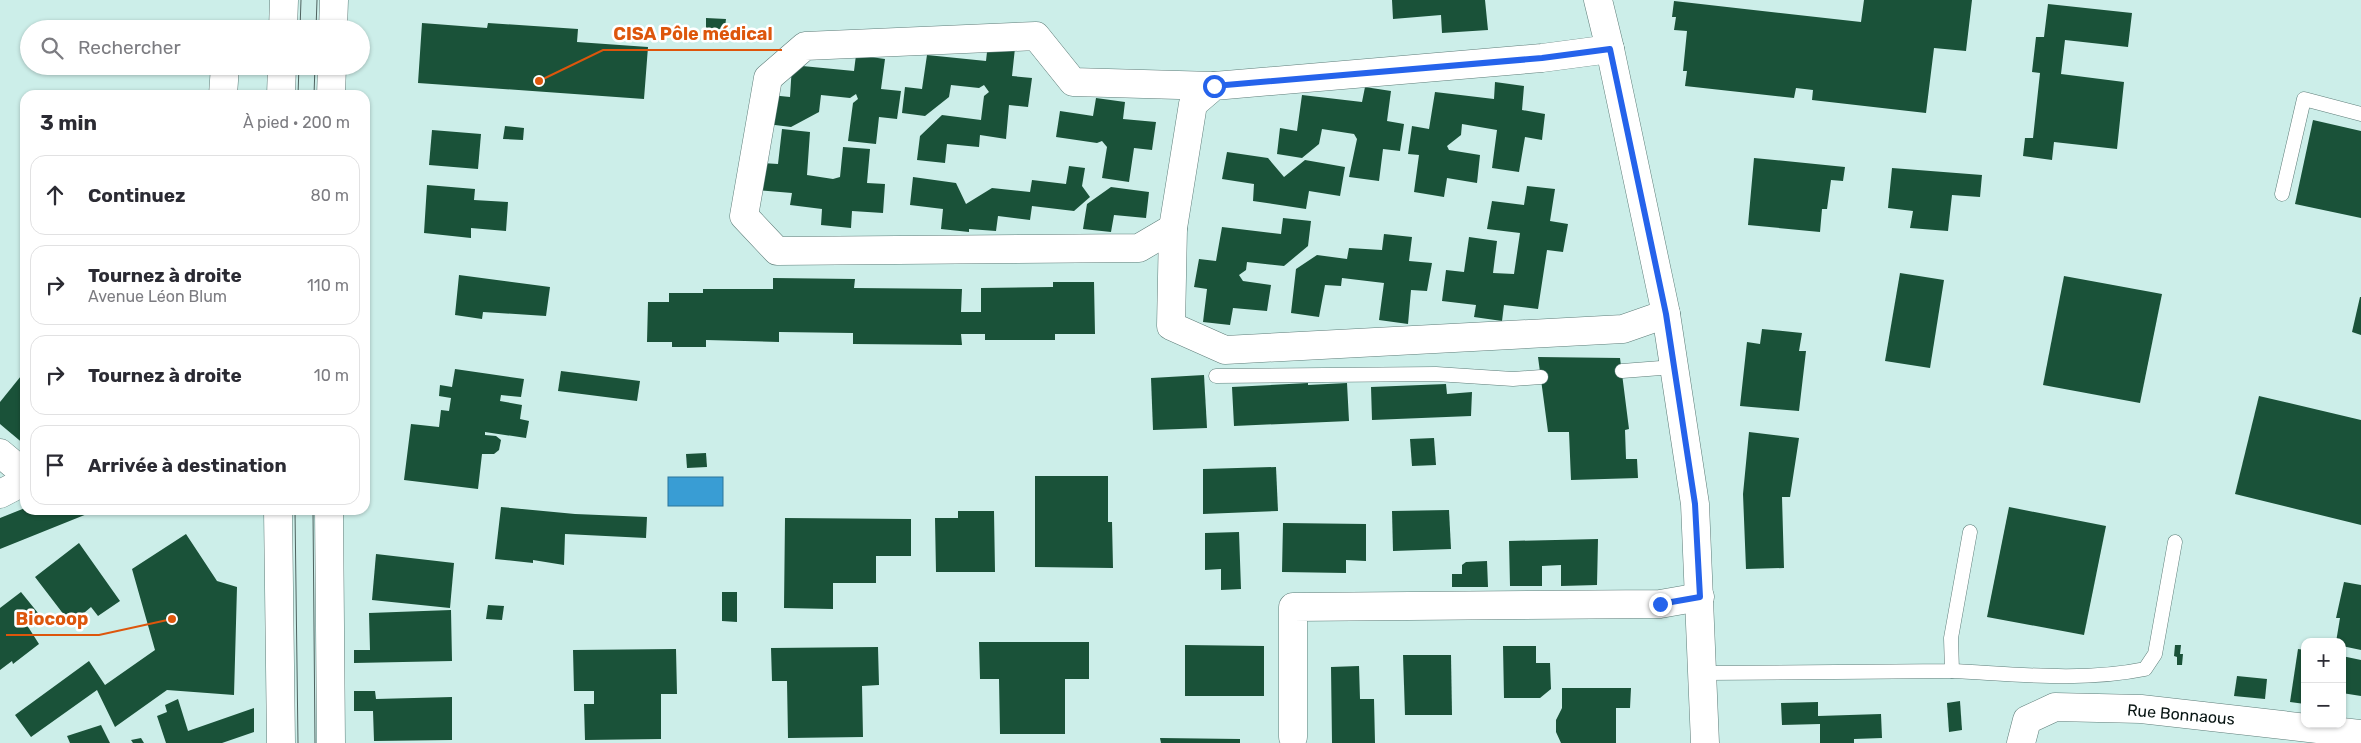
<!DOCTYPE html>
<html lang="fr">
<head>
<meta charset="utf-8">
<style>
  :root { --surface:#fff; --page:#f2f2f3; --text:#2b2b33; --muted:#7c7c81; --line:#e1e1e2 }
  body { margin:0; font-family:Rubik,sans-serif; background:var(--page); color:var(--text) }
  .controls { position:absolute; right:15px; bottom:15px; display:grid; overflow:hidden; border-radius:10px; box-shadow:0 1px 4px #0004 }
  .controls button { width:45px; height:45px; display:grid; place-items:center; padding:0; border:0; border-bottom:1px solid var(--line); background:var(--surface); color:var(--text); font:25px sans-serif }
  .stop { position:absolute; width:15px; height:15px; margin:-11px; border:4px solid #2563eb; border-radius:50%; background:#fff }
  .stop.end { background:#2563eb; border-color:#fff; box-shadow:0 1px 5px #0008 }
  .list { margin:0; padding:0; list-style:none }
  h2 { display:flex; justify-content:space-between; align-items:center; height:65px; margin:0; padding:0 20px; font-size:21px }
  h2 small { font-size:16px; font-weight:400; color:var(--muted) }
  .list li { display:grid; grid-template-columns:32px 1fr auto; gap:15px; align-items:center; box-sizing:border-box; height:80px; margin:0 10px 10px; padding:0 10px; border:1px solid var(--line); border-radius:15px }
  .list b { display:block; font-size:19px; white-space:nowrap }
  .list p { margin:0; font-size:16px; white-space:nowrap; color:var(--muted) }
  .list em { font-size:16px; font-style:normal; color:var(--muted) }
  .icon { flex:none; width:28px; height:28px; fill:none; stroke:currentColor; stroke-width:2; stroke-linecap:round; stroke-linejoin:round }
  .map { position:relative; flex:none; width:2361px; height:743px; overflow:hidden }
  .search { position:absolute; background:var(--surface); box-shadow:0 1px 4px #0004; left:20px; top:20px; width:350px; height:55px; display:flex; align-items:center; gap:12px; box-sizing:border-box; padding:0 18px; border-radius:28px; color:var(--muted); font-size:19px }
  .panel { position:absolute; background:var(--surface); box-shadow:0 1px 4px #0004; left:20px; top:90px; width:350px; height:425px; border-radius:15px }
  .map>svg:first-child { display:block }
</style>
</head>
<body>
<div class="map">
<svg width="2361" height="743" viewBox="0 0 2361 743">
  <rect width="100%" height="100%" fill="#cceee9"/>
  <rect fill="#399dd4" stroke="#2a749a" x="668" y="477" width="55" height="29"/>
  <g fill="#1a5239">
    <polygon points="1392,0 1485,0 1488,30 1442,33 1441,15 1393,19"/>
    <polygon points="1864,0 1972,0 1966,51 1934,48 1926,113 1812,100 1813,90 1796,88 1794,98 1685,86 1687,71 1683,71 1687,31 1674,30 1676,17 1672,17 1674,1 1861,22"/>
    <polygon points="2048,4 2132,13 2128,47 2065,40 2061,74 2124,82 2117,149 2054,142 2052,160 2023,156 2025,138 2033,138 2040,73 2032,72 2036,37 2044,37"/>
    <polygon points="706,18 726,19 724,35 712,34 706,30"/>
    <polygon points="422,23 487,28 488,23 578,29 577,42 648,47 644,99 418,83"/>
    <polygon points="988,43 1015,48 1012,76 1032,78 1028,107 1009,105 1006,139 980,135 979,147 947,144 945,163 917,160 920,136 942,115 981,120 984,96 989,92 984,85 979,88 951,85 949,97 925,116 902,113 905,87 922,89 927,55 986,61"/>
    <polygon points="856,55 885,59 881,89 901,91 897,119 879,117 876,144 848,141 853,103 858,99 856,94 850,98 821,95 819,112 791,127 767,124 770,95 790,97 792,65 854,71"/>
    <polygon points="1495,82 1524,86 1522,110 1545,114 1542,140 1525,137 1519,172 1492,168 1497,130 1462,124 1461,135 1447,146 1449,150 1480,155 1477,183 1447,178 1444,197 1414,192 1419,155 1408,154 1412,126 1429,129 1435,92 1494,99"/>
    <polygon points="1365,87 1391,91 1387,121 1404,124 1400,151 1383,149 1379,181 1349,177 1357,139 1354,134 1322,129 1319,144 1302,158 1277,154 1280,128 1297,131 1302,95 1362,102"/>
    <polygon points="1096,98 1125,102 1123,119 1156,122 1152,150 1134,148 1129,182 1102,178 1107,147 1102,141 1097,143 1056,137 1060,111 1093,116"/>
    <polygon points="2313,120 2361,131 2361,218 2295,204"/>
    <polygon points="505,126 524,128 523,140 503,139"/>
    <polygon points="782,129 810,132 807,175 833,179 840,177 843,147 870,149 867,183 885,184 883,213 852,211 851,228 821,225 822,209 790,205 792,193 757,190 761,163 778,164"/>
    <polygon points="432,130 481,134 478,169 429,165"/>
    <polygon points="1227,152 1268,158 1284,177 1305,160 1345,167 1340,196 1309,191 1306,209 1253,201 1254,184 1222,179"/>
    <polygon points="1754,158 1845,167 1843,181 1831,180 1827,209 1822,209 1820,232 1748,225"/>
    <polygon points="1069,166 1085,168 1082,186 1090,197 1074,211 1032,206 1030,220 998,216 996,231 969,229 969,232 941,229 943,209 910,205 913,177 956,183 966,204 992,188 1030,192 1032,180 1066,184"/>
    <polygon points="1892,168 1982,175 1980,197 1952,195 1948,231 1910,228 1913,211 1888,208"/>
    <polygon points="427,185 475,189 474,200 508,202 506,231 471,228 471,238 424,233"/>
    <polygon points="1527,186 1555,189 1550,221 1568,224 1563,252 1547,250 1538,309 1504,305 1502,321 1474,317 1476,305 1442,301 1446,270 1464,272 1469,237 1497,241 1493,273 1514,274 1520,233 1487,229 1492,201 1524,205"/>
    <polygon points="1111,187 1149,192 1146,218 1114,215 1111,232 1083,229 1087,204"/>
    <polygon points="1283,218 1311,221 1308,246 1284,266 1247,262 1246,270 1239,275 1243,281 1271,285 1267,311 1233,308 1230,325 1203,322 1207,289 1194,287 1199,259 1216,261 1222,227 1281,234"/>
    <polygon points="1384,234 1412,237 1409,261 1432,263 1427,291 1411,290 1408,324 1379,320 1384,283 1342,278 1341,286 1325,285 1319,317 1291,313 1296,269 1317,255 1347,259 1349,248 1382,250"/>
    <polygon points="1900,273 1944,280 1930,368 1885,361"/>
    <polygon points="459,275 550,287 546,316 483,312 482,319 455,315"/>
    <polygon points="2064,276 2162,294 2140,403 2043,385"/>
    <polygon points="773,278 855,279 854,288 962,289 961,312 981,312 981,288 1053,287 1053,282 1094,282 1095,334 1055,334 1055,340 985,340 985,334 961,334 962,345 853,344 853,333 779,332 779,342 706,340 706,347 672,347 672,342 647,342 648,302 669,302 669,293 703,293 703,289 773,289"/>
    <polygon points="2360,297 2361,297 2361,335 2352,332"/>
    <polygon points="1762,329 1802,333 1799,351 1806,351 1799,411 1740,406 1747,342 1760,344"/>
    <polygon points="1538,357 1620,358 1629,429 1625,430 1626,459 1637,459 1638,478 1571,480 1569,432 1548,432"/>
    <polygon points="455,369 524,379 521,397 501,395 500,401 522,405 520,419 529,421 526,438 485,432 485,435 496,436 501,440 499,450 494,454 482,454 478,489 404,480 411,424 439,427 441,410 449,411 451,398 439,396 440,385 452,387"/>
    <polygon points="25,371 25,445 0,424 0,402"/>
    <polygon points="561,371 640,381 637,401 558,391"/>
    <polygon points="1204,375 1207,428 1153,430 1151,378"/>
    <polygon points="1308,383 1308,385 1347,383 1349,421 1234,426 1232,387"/>
    <polygon points="1446,384 1447,394 1472,392 1471,416 1372,420 1371,387"/>
    <polygon points="2259,396 2361,420 2361,525 2235,494"/>
    <polygon points="1749,432 1799,438 1790,497 1782,497 1784,568 1746,569 1743,494"/>
    <polygon points="1434,438 1436,465 1412,466 1410,439"/>
    <polygon points="706,453 707,467 687,468 686,454"/>
    <polygon points="1276,467 1278,511 1203,514 1203,469"/>
    <polygon points="1035,476 1108,476 1108,522 1112,522 1113,568 1035,567"/>
    <polygon points="501,507 575,514 647,517 646,538 565,534 564,565 533,560 533,563 495,559"/>
    <polygon points="2009,507 2106,526 2084,635 1987,617"/>
    <polygon points="25,508 25,510 97,510 0,549 0,518"/>
    <polygon points="1449,510 1451,549 1393,551 1392,511"/>
    <polygon points="958,511 994,511 995,572 936,572 935,518 958,518"/>
    <polygon points="785,518 911,519 911,556 876,556 876,583 833,583 833,609 784,608"/>
    <polygon points="1283,523 1366,524 1366,561 1346,560 1346,573 1282,572"/>
    <polygon points="1239,532 1241,589 1221,590 1221,569 1205,570 1205,533"/>
    <polygon points="186,534 217,581 237,587 234,695 167,690 115,727 97,690 31,737 15,715 89,661 105,685 155,650 132,569"/>
    <polygon points="1598,539 1597,585 1561,586 1561,565 1542,566 1542,586 1510,586 1509,541"/>
    <polygon points="79,543 120,601 98,616 91,607 71,624 35,577"/>
    <polygon points="376,554 454,563 450,608 372,600"/>
    <polygon points="1487,561 1488,587 1452,587 1452,574 1462,574 1462,565 1466,562"/>
    <polygon points="2344,582 2361,585 2361,650 2342,646 2342,642 2336,642 2340,618 2336,618"/>
    <polygon points="21,592 38,613 25,622 39,644 13,664 12,661 0,670 0,608"/>
    <polygon points="722,592 737,592 737,622 722,621"/>
    <polygon points="488,605 504,606 502,620 486,619"/>
    <polygon points="451,610 452,661 354,663 354,650 370,650 369,613"/>
    <polygon points="979,642 1089,642 1089,679 1065,679 1065,734 1000,734 999,679 980,679"/>
    <polygon points="1185,645 1264,646 1264,696 1185,696"/>
    <polygon points="2175,645 2181,645 2180,654 2183,654 2182,665 2177,665 2177,657 2174,656"/>
    <polygon points="1503,646 1536,646 1536,663 1550,663 1551,689 1540,698 1504,698"/>
    <polygon points="878,647 879,685 862,686 863,737 788,738 787,681 772,681 771,648"/>
    <polygon points="676,649 677,694 661,694 661,739 585,740 584,704 594,704 594,691 574,691 573,650"/>
    <polygon points="2298,649 2305,650 2305,704 2290,702"/>
    <polygon points="1403,655 1451,655 1452,715 1405,715"/>
    <polygon points="2342,656 2361,660 2361,696 2342,693"/>
    <polygon points="1359,666 1360,699 1374,699 1375,743 1332,743 1331,667"/>
    <polygon points="2237,676 2267,679 2265,699 2234,696"/>
    <polygon points="1562,688 1631,688 1630,708 1616,708 1616,743 1561,743 1556,732 1556,720 1562,708"/>
    <polygon points="354,691 375,691 376,699 452,697 452,740 374,741 373,711 354,711"/>
    <polygon points="178,699 188,731 254,708 254,732 222,743 166,743 157,716 167,712 165,705"/>
    <polygon points="1960,701 1962,730 1949,732 1947,703"/>
    <polygon points="1818,702 1818,716 1881,714 1882,738 1854,739 1854,743 1820,743 1820,724 1782,725 1781,703"/>
    <polygon points="101,725 110,743 70,743 67,736"/>
    <polygon points="141,738 144,743 133,743 131,740"/>
    <polygon points="1160,738 1240,739 1240,743 1161,743"/>
  </g>
  <g fill="none" stroke-linecap="round" stroke-linejoin="round">
    <defs>
      <g id="lane">
        <polyline points="2282,194 2304,99 2361,114"/>
        <polyline points="1622,371 1674,367"/>
        <polyline points="1216,376 1436,374 1513,379 1541,377"/>
        <path d="M1952 671C2015 674 2082 682 2145 669L2155 654 2175 542"/>
        <polyline points="1703,673 1952,671 1951,638 1970,532"/>
      </g>
      <g id="street">
        <polyline points="1610,49 1542,58 1214,86 1193,104 1173,228 1171,326 1225,350 1623,329 1666,314"/>
        <polyline points="223,95 225,66"/>
        <polyline points="1173,228 1139,248 777,251 744,216 768,78 805,46 1036,36 1073,82 1214,86"/>
        <polyline points="0,453 25,474"/>
        <polyline points="0,494 25,481"/>
        <polyline points="1293,737 1293,607 1660,604 1700,597"/>
        <polyline points="2021,743 2027,720 2055,707 2141,709 2361,734"/>
      </g>
      <g id="secondary">
        <polyline points="1598,0 1610,49 1666,314 1695,504 1705,743"/>
        <polyline points="283,29 284,0"/>
        <polyline points="333,29 334,0"/>
        <polyline points="281,95 282,66"/>
        <polyline points="331,95 332,66"/>
        <polyline points="278,510 281,743"/>
        <polyline points="329,510 331,743"/>
      </g>
    </defs>
    <use href="#lane" stroke="#5e7d79" stroke-width="15"/>
    <use href="#street" stroke="#5e7d79" stroke-width="29"/>
    <use href="#secondary" stroke="#5e7d79" stroke-width="29"/>
    <use href="#lane" stroke="#fff" stroke-width="14"/>
    <use href="#street" stroke="#fff" stroke-width="28"/>
    <use href="#secondary" stroke="#fff" stroke-width="28"/>
    <g stroke="#4e625f" stroke-width="1">
      <polyline points="300,29 301,0"/>
      <polyline points="316,29 317,0"/>
      <polyline points="298,95 299,66"/>
      <polyline points="314,95 315,66"/>
      <polyline points="295,510 298,743"/>
      <polyline points="313,510 315,743"/>
    </g>
  </g>
  <g fill="none" stroke-linecap="round" stroke-linejoin="round">
    <polyline stroke="#2563eb" stroke-width="6" points="1214,86 1542,58 1610,49 1666,314 1695,504 1700,597 1660,604"/>
  </g>
  <g text-anchor="middle" stroke-width="5" stroke-linejoin="round" paint-order="stroke">
    <g font-size="16" fill="#081513" stroke="#fff">
      <text transform="translate(2181 714) rotate(5)" y="6">Rue Bonnaous</text>
    </g>
  </g>
  <path fill="none" stroke="#dd560c" stroke-width="2" d="M539 81L603 50H782M172 619L99 635H6"/>
  <g fill="#dd560c" stroke="#fff" stroke-width="2">
    <circle cx="539" cy="81" r="5"/>
    <circle cx="172" cy="619" r="5"/>
  </g>
  <g font-size="18" text-anchor="middle" font-weight="bold" fill="#dd560c" stroke="#fff" stroke-width="5" stroke-linejoin="round" paint-order="stroke">
    <text x="693" y="40">CISA Pôle médical</text>
    <text x="52" y="625">Biocoop</text>
  </g>
</svg>
<div class="controls">
<button>+</button>
<button>−</button>
</div>
<div class="stop" style="left:1214px;top:86px"></div>
<div class="stop end" style="left:1660px;top:604px"></div>
<div class="search"><svg class="icon" aria-label="search" viewBox="0 0 24 24"><circle cx="10" cy="10" r="6"/><path d="M15 15l6 6"/></svg>Rechercher</div>
<section class="panel">
<h2>3 min<small>À pied · 200 m</small></h2>
<ul class="list">
<li><svg class="icon" aria-label="ahead" viewBox="0 0 24 24"><path d="M12 20V5M6 11l6-6 6 6"/></svg><div><b>Continuez</b></div><em>80 m</em></li>
<li><svg class="icon" aria-label="right" viewBox="0 0 24 24"><path d="M7 20v-9h11M14 6l5 5-5 5"/></svg><div><b>Tournez à droite</b><p>Avenue Léon Blum</p></div><em>110 m</em></li>
<li><svg class="icon" aria-label="right" viewBox="0 0 24 24"><path d="M7 20v-9h11M14 6l5 5-5 5"/></svg><div><b>Tournez à droite</b></div><em>10 m</em></li>
<li><svg class="icon" aria-label="arrive" viewBox="0 0 24 24"><path d="M6 21V4h12l-3 4 3 4H6"/></svg><div><b>Arrivée à destination</b></div></li>
</ul>
</section>
</div>
</body>
</html>
